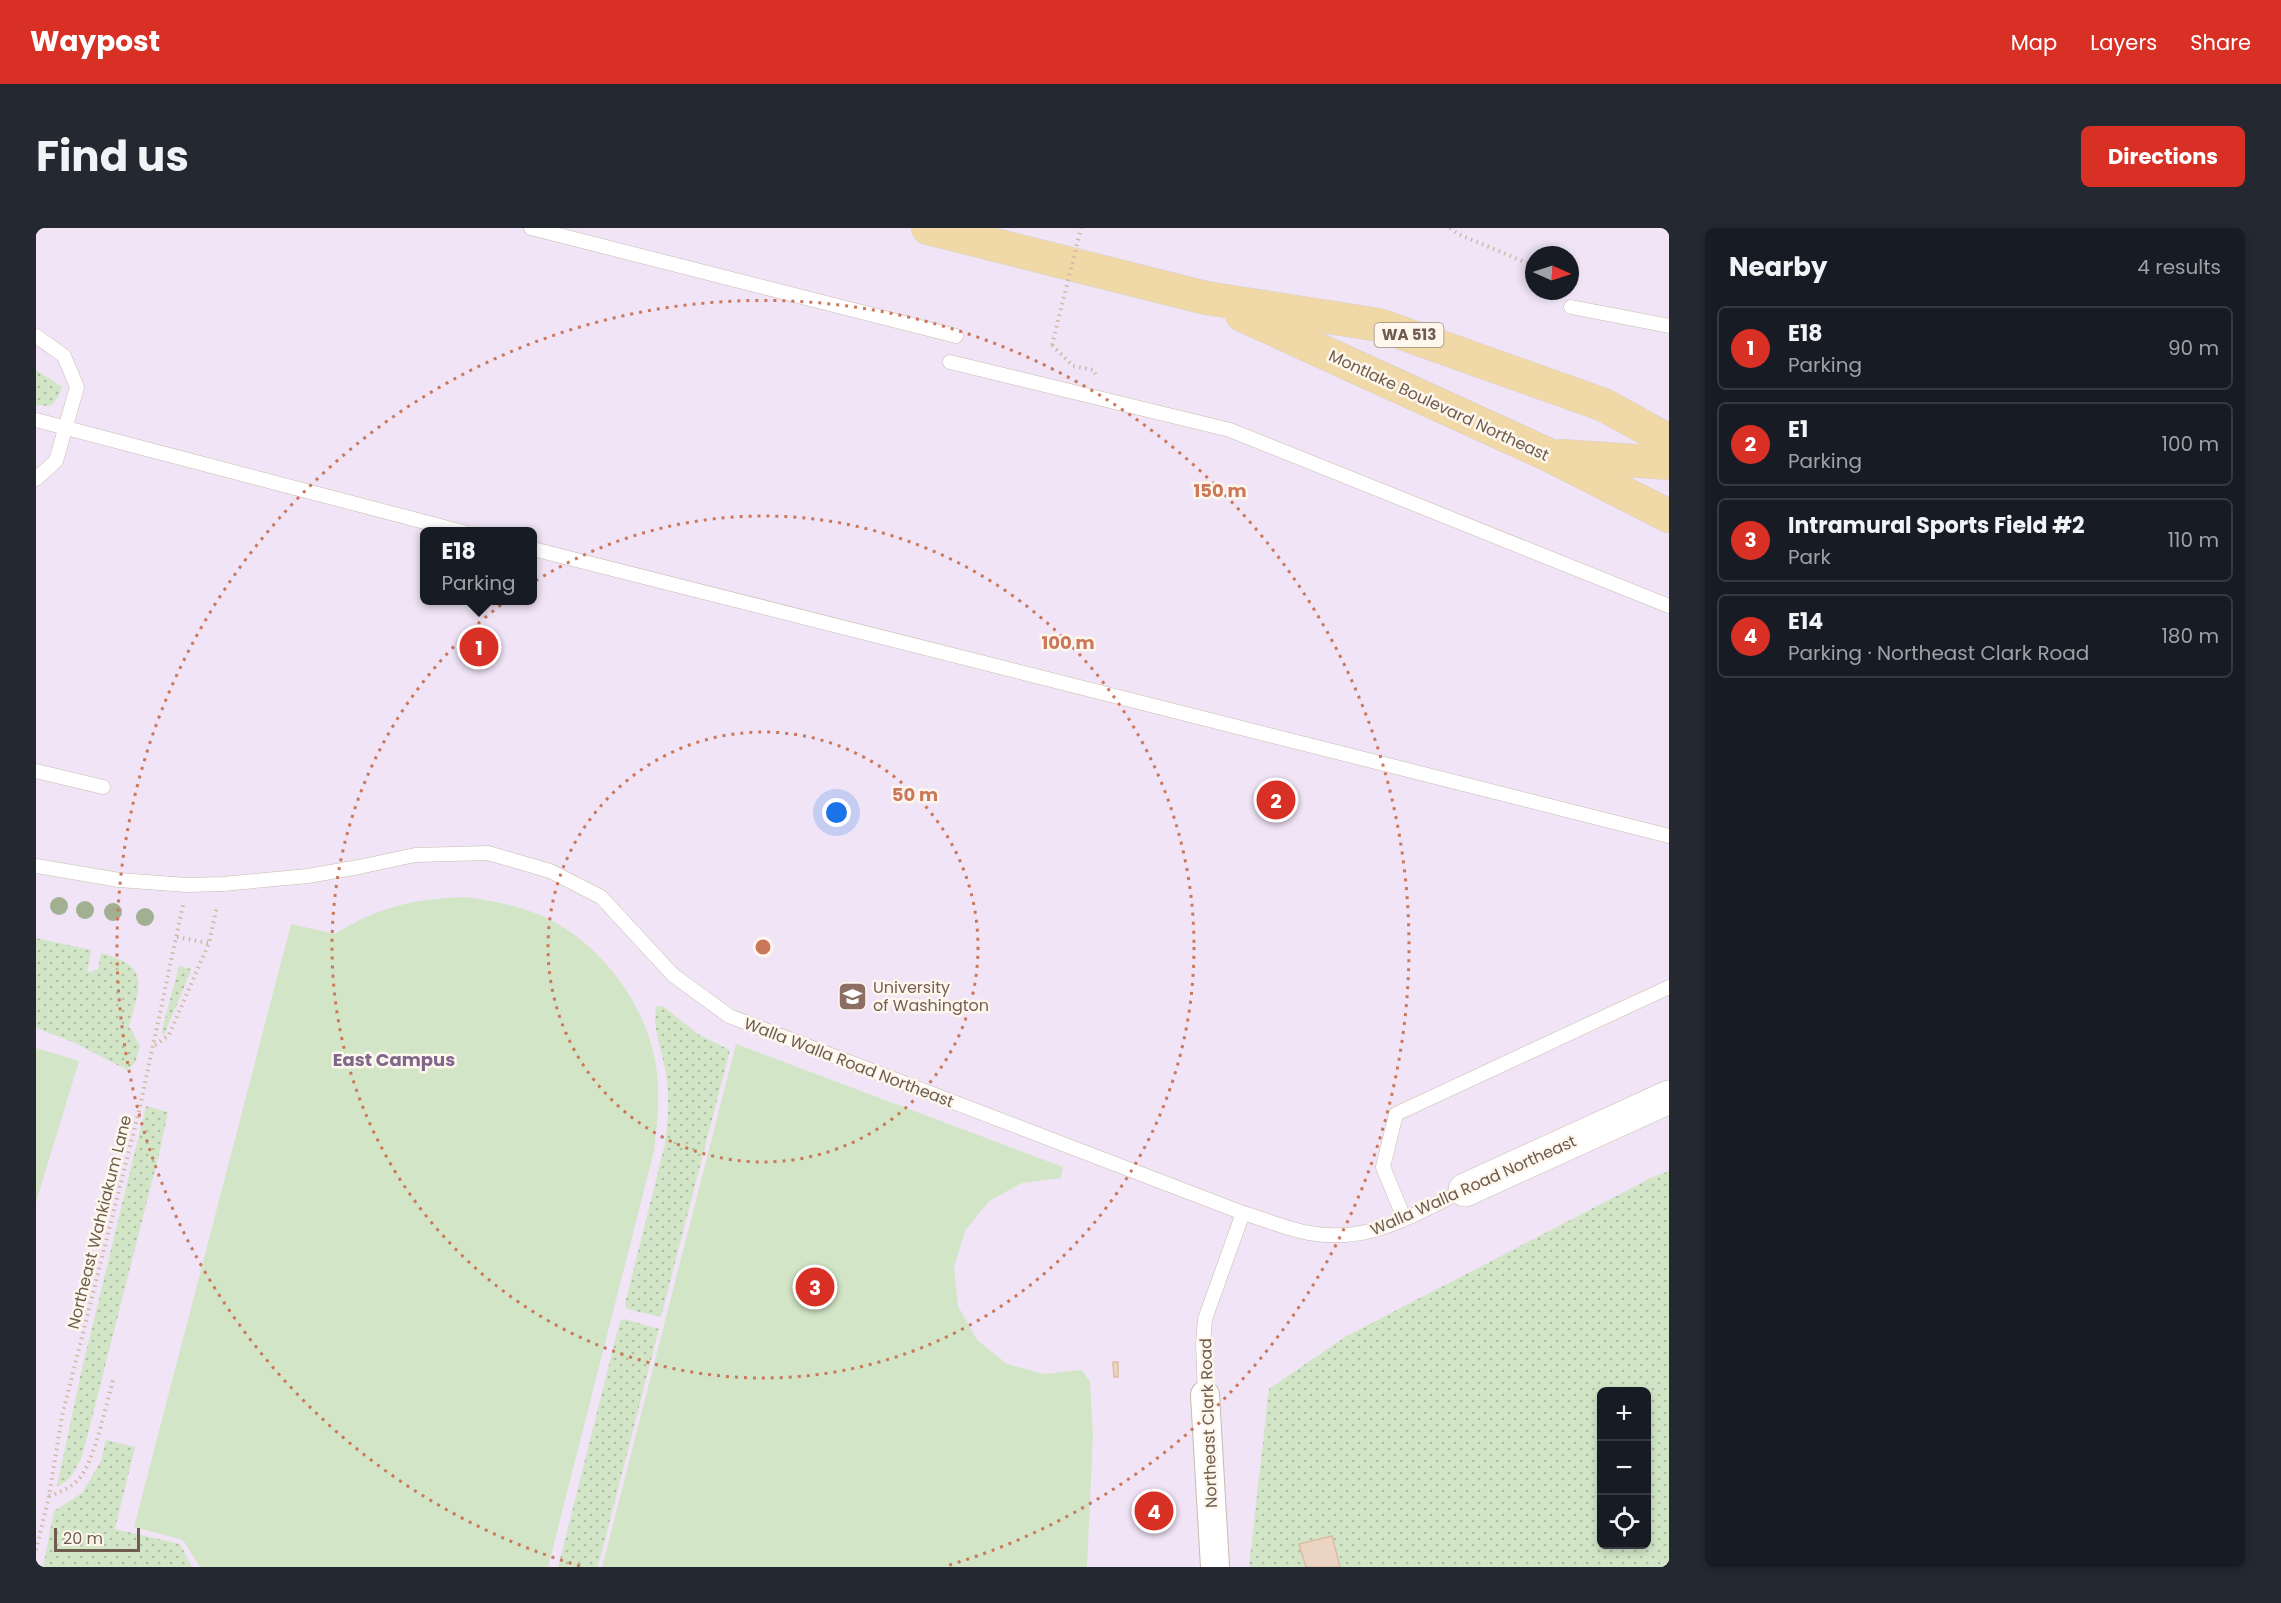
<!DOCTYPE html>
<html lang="en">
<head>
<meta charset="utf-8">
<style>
  :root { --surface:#171b24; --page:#242831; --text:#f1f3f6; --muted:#9ea1a6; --line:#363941; --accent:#d93025 }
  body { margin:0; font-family:Poppins,sans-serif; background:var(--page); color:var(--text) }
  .controls { position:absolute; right:18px; bottom:18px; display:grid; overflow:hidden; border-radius:9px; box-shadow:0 3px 9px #0003 }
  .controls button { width:54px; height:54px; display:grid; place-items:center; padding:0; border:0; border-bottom:2px solid var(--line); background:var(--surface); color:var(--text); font:30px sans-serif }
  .compass { position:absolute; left:1489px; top:18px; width:54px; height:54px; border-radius:50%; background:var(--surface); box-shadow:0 3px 9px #0003; rotate:93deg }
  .scale { position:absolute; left:18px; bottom:15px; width:86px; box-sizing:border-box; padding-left:6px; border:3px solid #705c4e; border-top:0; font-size:16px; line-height:21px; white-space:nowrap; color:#705c4e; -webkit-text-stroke:4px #fdf7ed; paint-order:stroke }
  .you { position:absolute; left:801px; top:585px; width:21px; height:21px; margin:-15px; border:4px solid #fff; border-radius:50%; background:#1a73e8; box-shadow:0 0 0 9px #1a73e833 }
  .badge { display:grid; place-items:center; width:39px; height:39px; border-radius:50%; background:var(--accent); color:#fff; font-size:20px; font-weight:700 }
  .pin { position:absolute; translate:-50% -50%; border:3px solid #fff; box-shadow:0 2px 6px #0006 }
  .popup { position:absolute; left:384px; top:299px; width:117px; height:78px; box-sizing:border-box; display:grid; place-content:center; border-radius:9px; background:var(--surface); filter:drop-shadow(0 2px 4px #0005); font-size:20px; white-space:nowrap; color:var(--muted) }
  .popup b { font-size:22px; color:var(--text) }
  .popup::after { content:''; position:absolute; left:50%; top:100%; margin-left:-12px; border:12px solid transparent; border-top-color:var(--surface) }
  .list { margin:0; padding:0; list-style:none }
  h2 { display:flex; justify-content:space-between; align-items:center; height:78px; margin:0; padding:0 24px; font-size:26px }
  h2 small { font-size:20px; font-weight:400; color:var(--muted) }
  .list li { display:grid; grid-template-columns:39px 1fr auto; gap:18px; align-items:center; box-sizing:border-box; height:84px; margin:0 12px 12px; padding:0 12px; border:2px solid var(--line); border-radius:9px }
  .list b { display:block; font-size:22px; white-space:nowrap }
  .list p { margin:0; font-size:20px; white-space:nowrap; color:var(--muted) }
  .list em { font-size:20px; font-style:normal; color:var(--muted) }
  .icon { flex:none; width:33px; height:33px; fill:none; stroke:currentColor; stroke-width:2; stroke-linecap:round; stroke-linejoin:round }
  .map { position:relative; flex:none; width:1633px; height:1339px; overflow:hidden; border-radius:9px }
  header { display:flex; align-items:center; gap:36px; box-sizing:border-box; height:84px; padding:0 30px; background:var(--accent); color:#fff }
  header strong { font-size:28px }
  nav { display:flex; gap:33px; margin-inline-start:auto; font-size:21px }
  .intro { display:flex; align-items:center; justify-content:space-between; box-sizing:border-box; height:144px; padding:0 36px }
  h1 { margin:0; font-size:42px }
  .button { padding:15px 27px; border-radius:9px; background:var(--accent); color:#fff; font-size:21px; font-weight:700 }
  main { display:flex; gap:36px; padding:0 36px }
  aside { flex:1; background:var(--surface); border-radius:9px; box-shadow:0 3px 9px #0003 }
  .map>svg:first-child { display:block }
</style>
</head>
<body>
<header>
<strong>Waypost</strong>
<nav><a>Map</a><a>Layers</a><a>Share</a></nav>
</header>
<div class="intro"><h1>Find us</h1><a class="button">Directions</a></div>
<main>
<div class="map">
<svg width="1633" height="1339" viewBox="0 0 1633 1339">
  <defs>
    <pattern id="grass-dots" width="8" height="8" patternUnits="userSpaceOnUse" patternTransform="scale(1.5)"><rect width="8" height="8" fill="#d2e6c7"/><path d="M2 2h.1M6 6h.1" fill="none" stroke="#afbea4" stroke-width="1.8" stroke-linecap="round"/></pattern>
  </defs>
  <rect width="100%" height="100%" fill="#faf3e7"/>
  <path fill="#f0e4f6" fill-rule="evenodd" d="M0 0H1633V1339H0ZM1498 27H1534V63H1498ZM389 304H497V372H389ZM1566 1164H1610V1316H1566Z"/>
  <g fill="url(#grass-dots)" fill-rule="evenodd">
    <polygon points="0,142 26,159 22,169 15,178 0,177"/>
    <path d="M0 710 55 722 51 745 62 741 65 725C115 738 104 757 93 798L104 818 99 835 91 842 37 814 0 800Z"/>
    <polygon points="143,738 155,741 154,745 128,807 126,805 126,802"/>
    <path d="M627 778 663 807 694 822 625 1089 591 1081 589 1076 629 916C632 893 634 871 630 847 627 823 616 803 620 779Z"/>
    <path d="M110 878 132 884 124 922 46 1229C39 1241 35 1254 21 1258L45 1145Z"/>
    <path d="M1633 943V1339H1213L1233 1161 1309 1109 1615 950ZM1566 1164H1610V1316H1566Z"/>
    <polygon points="588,1091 623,1101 562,1339 522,1339 584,1093"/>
    <polygon points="70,1212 99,1219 79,1301 144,1316 156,1339 7,1339 18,1283 46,1265 65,1233"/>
  </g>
  <g fill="#d2e6c7">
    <path d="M430 669C457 673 481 677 506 688 565 714 614 780 621 845 624 871 621 896 618 923L512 1339H164L147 1312 98 1299 255 696 299 706C344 678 378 671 430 669Z"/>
    <polygon points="700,816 1027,939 1025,950 986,955 953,973 929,1003 918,1040 922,1078 941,1112 971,1136 1008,1146 1046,1142 1054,1154 1057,1206 1051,1339 566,1339"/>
    <polygon points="0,820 43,833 0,974"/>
  </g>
  <g fill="#ecd4c2" stroke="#ddbca4" stroke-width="1.5">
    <polygon points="1077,1134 1082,1134 1082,1149 1078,1149"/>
    <polygon points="1296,1308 1304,1339 1270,1339 1263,1316"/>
  </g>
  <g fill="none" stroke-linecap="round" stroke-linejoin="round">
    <defs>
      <g id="lane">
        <polyline points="495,0 920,108"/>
        <polyline points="1535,79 1633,98"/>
        <polyline points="0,108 28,128 41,159 20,233 0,251"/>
        <polyline points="914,134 1194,202 1633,378"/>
        <polyline points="0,192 427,304"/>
        <polyline points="497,321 1633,608"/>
        <polyline points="0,543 67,559"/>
        <path d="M0 638 83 652 151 657 187 656 272 648 323 639 379 627 452 625 514 643 565 669 637 747 693 788 1207 985C1228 991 1250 1001 1273 1005 1334 1016 1376 987 1429 962"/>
        <polyline points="1368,990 1347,939 1360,886 1633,759"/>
        <polyline points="1169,1167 1167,1115 1169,1091 1207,985"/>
      </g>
      <polyline id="street" points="1169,1167 1179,1339"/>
      <polyline id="secondary" points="1429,962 1633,869"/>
      <g id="primary">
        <polyline points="892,0 1170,70 1343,97 1568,177 1633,213"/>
        <polyline points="1206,87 1513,227 1633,288"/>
        <polyline points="1526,228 1633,235"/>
      </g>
    </defs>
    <use href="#lane" stroke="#cabbae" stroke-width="15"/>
    <use href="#street" stroke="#cabbae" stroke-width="30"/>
    <use href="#secondary" stroke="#cdbcac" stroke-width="34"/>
    <use href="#primary" stroke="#d7d1cd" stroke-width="34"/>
    <g stroke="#d1b8a5" stroke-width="4" stroke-dasharray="1.5 4.5" stroke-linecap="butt">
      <polyline points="1414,0 1422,6 1498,38"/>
      <polyline points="1534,53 1544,57"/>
      <polyline points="1016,117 1037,138 1058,142 1060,148"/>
      <polyline points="141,709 173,715"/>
      <polyline points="119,817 133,807 173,715 181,678"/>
      <path d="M13 1268C23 1265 35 1259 42 1252 58 1236 71 1172 78 1149"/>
      <polyline points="0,1322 13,1268 26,1188 103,883 147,677"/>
    </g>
    <use href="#lane" stroke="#fff" stroke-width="14"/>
    <use href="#street" stroke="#fff" stroke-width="28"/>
    <use href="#secondary" stroke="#fff" stroke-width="33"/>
    <use href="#primary" stroke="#f1d8a7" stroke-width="33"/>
    <polyline stroke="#d1b8a5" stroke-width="4" stroke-dasharray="1.5 4.5" stroke-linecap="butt" points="1016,117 1045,0"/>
  </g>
  <g fill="#a0b091">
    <circle cx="23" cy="678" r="9"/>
    <circle cx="49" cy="682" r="9"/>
    <circle cx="77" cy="684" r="9"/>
    <circle cx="109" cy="689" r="9"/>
  </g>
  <g fill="none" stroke="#cb7759" stroke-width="3" stroke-dasharray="3 6">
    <circle cx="727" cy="719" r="215"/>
    <circle cx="727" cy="719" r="431"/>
    <path d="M544 1338A646 646 0 1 1 910 1338"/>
  </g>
  <defs>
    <symbol id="university-square" viewBox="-11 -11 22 22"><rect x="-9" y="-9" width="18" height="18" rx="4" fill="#8d6e63" stroke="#fdf7ed"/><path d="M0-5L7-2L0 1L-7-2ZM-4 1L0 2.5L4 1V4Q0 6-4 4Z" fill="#fff"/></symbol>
  </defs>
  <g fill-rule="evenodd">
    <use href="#university-square" x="800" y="752" width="33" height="33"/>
  </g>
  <g text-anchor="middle" stroke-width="5" stroke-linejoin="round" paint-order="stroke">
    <rect fill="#fdf7ed" stroke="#9a8a7e" stroke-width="1.5" x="1338.5" y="95" width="69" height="24" rx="4.5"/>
    <g font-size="15" font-weight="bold" fill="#705c4e">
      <text x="1373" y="112">WA 513</text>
    </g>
    <g font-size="16" fill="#705c4e" stroke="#fdf7ed">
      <text transform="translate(1403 177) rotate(25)" y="6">Montlake Boulevard Northeast</text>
      <text transform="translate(813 834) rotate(21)" y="6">Walla Walla Road Northeast</text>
      <text transform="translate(1437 957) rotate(-24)" y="6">Walla Walla Road Northeast</text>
      <text transform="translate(63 994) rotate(-76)" y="6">Northeast Wahkiakum Lane</text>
      <text transform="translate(1172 1195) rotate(-92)" y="6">Northeast Clark Road</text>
    </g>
    <g font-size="16" fill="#785e54" stroke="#fdf7ed" text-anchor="start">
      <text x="837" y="765">University<tspan x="837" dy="18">of Washington</tspan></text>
    </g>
    <g font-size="18" font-weight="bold" fill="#81668c" stroke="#fdf7ed">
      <text x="358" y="838">East Campus</text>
    </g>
  </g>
  <circle cx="727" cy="719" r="9" fill="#cb7759" stroke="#fdf7ed" stroke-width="3"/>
  <g font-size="18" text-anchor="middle" font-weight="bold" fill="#cb7759" stroke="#fdf7ed" stroke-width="5" stroke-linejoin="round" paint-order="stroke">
    <text x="1184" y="269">150 m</text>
    <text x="1032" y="421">100 m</text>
    <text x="879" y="573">50 m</text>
  </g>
</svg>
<div class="controls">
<button>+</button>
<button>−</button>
<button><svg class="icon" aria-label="locate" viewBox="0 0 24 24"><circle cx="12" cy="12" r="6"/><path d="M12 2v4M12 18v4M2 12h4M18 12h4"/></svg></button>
</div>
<svg class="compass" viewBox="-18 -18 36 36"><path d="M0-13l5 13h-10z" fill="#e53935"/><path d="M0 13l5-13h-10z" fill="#9ea1a6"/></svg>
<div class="scale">20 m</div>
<div class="you"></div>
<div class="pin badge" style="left:443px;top:419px">1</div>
<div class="popup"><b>E18</b>Parking</div>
<div class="pin badge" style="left:1240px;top:572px">2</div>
<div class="pin badge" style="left:779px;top:1059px">3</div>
<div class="pin badge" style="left:1118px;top:1283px">4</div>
</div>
<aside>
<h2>Nearby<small>4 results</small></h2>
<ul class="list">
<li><span class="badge">1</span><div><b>E18</b><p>Parking</p></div><em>90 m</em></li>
<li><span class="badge">2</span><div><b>E1</b><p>Parking</p></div><em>100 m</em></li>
<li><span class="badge">3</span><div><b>Intramural Sports Field #2</b><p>Park</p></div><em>110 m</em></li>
<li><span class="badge">4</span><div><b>E14</b><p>Parking · Northeast Clark Road</p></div><em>180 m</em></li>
</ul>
</aside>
</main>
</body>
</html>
